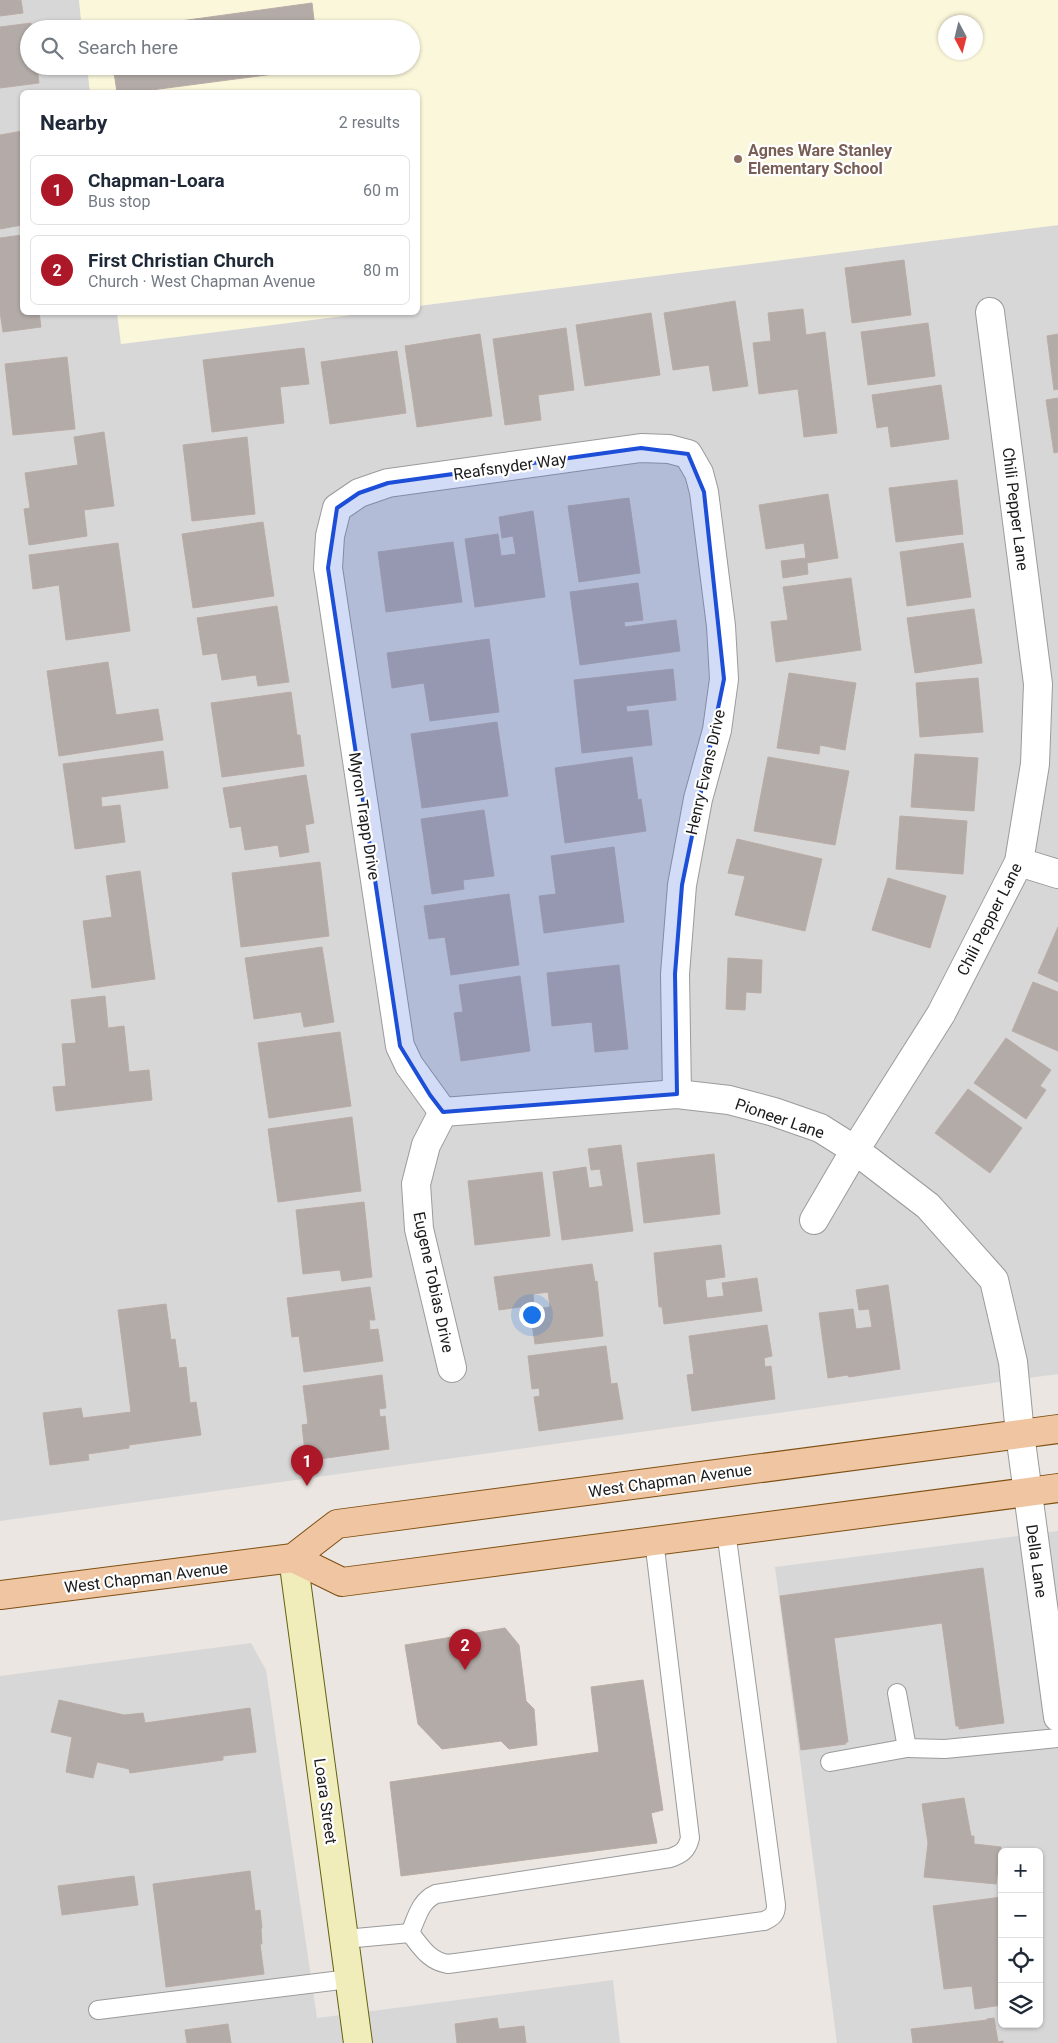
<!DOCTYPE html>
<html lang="en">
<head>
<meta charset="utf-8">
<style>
  :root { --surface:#fff; --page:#f2f2f3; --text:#1f2937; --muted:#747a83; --line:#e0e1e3; --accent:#ad1828 }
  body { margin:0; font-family:Roboto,sans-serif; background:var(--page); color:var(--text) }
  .controls { position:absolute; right:15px; bottom:15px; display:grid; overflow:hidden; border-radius:8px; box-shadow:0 1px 4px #0004 }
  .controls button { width:45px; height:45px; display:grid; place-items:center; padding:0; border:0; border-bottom:1px solid var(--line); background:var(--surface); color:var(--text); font:25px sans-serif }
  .compass { position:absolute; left:938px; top:15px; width:45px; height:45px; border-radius:50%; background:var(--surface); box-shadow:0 1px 4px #0004; rotate:173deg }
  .you { position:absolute; left:531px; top:1314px; width:18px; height:18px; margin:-12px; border:4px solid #fff; border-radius:50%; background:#1a73e8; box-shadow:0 0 0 8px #1a73e833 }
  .badge { display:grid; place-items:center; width:32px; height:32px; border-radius:50%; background:var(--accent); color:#fff; font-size:16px; font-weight:700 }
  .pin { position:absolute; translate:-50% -41px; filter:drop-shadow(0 1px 2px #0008) }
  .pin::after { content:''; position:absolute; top:26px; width:18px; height:15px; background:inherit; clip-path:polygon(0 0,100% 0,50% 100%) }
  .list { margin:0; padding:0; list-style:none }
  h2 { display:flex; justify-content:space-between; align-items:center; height:65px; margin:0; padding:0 20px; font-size:21px }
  h2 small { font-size:16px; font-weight:400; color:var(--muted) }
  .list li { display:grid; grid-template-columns:32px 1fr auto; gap:15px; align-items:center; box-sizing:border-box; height:70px; margin:0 10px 10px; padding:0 10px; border:1px solid var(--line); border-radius:8px }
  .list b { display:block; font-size:19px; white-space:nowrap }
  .list p { margin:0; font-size:16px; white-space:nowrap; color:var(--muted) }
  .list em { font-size:16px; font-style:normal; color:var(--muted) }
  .icon { flex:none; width:28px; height:28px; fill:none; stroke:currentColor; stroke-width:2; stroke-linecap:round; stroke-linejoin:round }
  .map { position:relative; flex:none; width:1058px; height:2043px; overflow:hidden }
  .search { position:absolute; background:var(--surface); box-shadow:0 1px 4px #0004; left:20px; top:20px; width:400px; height:55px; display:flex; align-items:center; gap:12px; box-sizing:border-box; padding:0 18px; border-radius:28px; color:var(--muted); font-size:19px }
  .panel { position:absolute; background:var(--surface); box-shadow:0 1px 4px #0004; left:20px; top:90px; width:400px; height:225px; border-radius:8px }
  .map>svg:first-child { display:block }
</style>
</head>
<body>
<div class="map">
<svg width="1058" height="2043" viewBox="0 0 1058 2043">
  <rect width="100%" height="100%" fill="#ebe6e1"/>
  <g fill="#d8d7d8" fill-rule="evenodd">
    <polygon points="0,0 79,0 82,29 29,29 29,66 87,66 90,92 22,92 22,312 117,313 121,344 367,313 418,312 418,306 1058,225 1058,1374 0,1521"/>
    <path d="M1058 1531V2043H837L775 1567ZM1002 1852H1039V2024H1002Z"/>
    <polygon points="251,1643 266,1670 317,2018 613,1980 620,2043 0,2043 0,1676"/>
  </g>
  <g fill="#faf7db" fill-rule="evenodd">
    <path d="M79 0H1058V225L418 306V92H90L87 66H411V29H82ZM946 22H976V52H946Z"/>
    <polygon points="117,312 367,312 367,313 121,344"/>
  </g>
  <g fill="#b3aba7" stroke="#baaca5">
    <polygon points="0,0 21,0 23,13 0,16"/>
    <polygon points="312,3 315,29 122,29"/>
    <polygon points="31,23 32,29 29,29 29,66 37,66 39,83 0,88 0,27"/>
    <polygon points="113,66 320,66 320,68 136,92 117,92"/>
    <polygon points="22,131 22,225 0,229 0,135"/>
    <polygon points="22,235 22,312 39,312 41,327 3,332 0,312 0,238"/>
    <polygon points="904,260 911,315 852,323 845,268"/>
    <polygon points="735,301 748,386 713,391 709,365 673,370 664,313"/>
    <polygon points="803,309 806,335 825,332 837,433 804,437 798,389 759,394 753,343 771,341 768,313"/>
    <polygon points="651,313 660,375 585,386 576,325"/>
    <polygon points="928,323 935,376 868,385 861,332"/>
    <polygon points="566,328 574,390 538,395 541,420 505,425 493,339"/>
    <polygon points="480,334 492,416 417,427 405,346"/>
    <polygon points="1058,334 1058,389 1054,390 1047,336"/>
    <polygon points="304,348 309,384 280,387 284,423 212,432 203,360"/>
    <polygon points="397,351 406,413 330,424 321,362"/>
    <polygon points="67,357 75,429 13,435 5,364"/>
    <polygon points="941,385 949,439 891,447 888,426 877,428 872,395"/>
    <polygon points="1058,398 1058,452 1054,453 1046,400"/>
    <polygon points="104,432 114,506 84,510 87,536 29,545 24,509 30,508 25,473 78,465 74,437"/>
    <polygon points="247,437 255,514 192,521 183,445"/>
    <polygon points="957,480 963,534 896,542 889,488"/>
    <polygon points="828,494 838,558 807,563 808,574 783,578 781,561 806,558 804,543 766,549 759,505"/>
    <polygon points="629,498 640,573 579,582 568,506"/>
    <polygon points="533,511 545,597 475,607 465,539 498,534 501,556 516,554 513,536 502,538 499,517"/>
    <polygon points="263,522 274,596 193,608 182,534"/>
    <polygon points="453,542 462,602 386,612 378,552"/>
    <polygon points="118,543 130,631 66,640 59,585 33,589 29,555"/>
    <polygon points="963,543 971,597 907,606 900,552"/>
    <polygon points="851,578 861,650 776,662 771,622 788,620 783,587"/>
    <polygon points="638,583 643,620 624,622 625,627 676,620 680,651 580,665 570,592"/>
    <polygon points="277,606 289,682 258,686 256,675 222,680 217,653 203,655 197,618"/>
    <polygon points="974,609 982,663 915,673 907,618"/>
    <polygon points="489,639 499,712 430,721 424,683 392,688 387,653"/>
    <polygon points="108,662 116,715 158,709 163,740 59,756 47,671"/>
    <polygon points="673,669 676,700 626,706 627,712 648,710 652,745 582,753 574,680"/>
    <polygon points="789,673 856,683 845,750 820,745 819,754 777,748"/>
    <polygon points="978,678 983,732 920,737 916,683"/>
    <polygon points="291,692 297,735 300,735 304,766 222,777 211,703"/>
    <polygon points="497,722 508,796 422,808 411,734"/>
    <polygon points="163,751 168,788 101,797 102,807 120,805 125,842 75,849 63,764"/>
    <polygon points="915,754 978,758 974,811 911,807"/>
    <polygon points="632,757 638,800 641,799 646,831 565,843 555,768"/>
    <polygon points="768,757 849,771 835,845 754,831"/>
    <polygon points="306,775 314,823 305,825 309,852 280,857 278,845 245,850 241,826 230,828 223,788"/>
    <polygon points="484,810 494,876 463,880 464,889 432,894 421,819"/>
    <polygon points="900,816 967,821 963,874 896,869"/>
    <polygon points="737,839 822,859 805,931 735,915 745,876 728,873"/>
    <polygon points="614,847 624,922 544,933 539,896 556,894 551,856"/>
    <polygon points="320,862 329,936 241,947 232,873"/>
    <polygon points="140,871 155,979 92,988 83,921 112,917 106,876"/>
    <polygon points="888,878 946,896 930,948 872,930"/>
    <polygon points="509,894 519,965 451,975 445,937 429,939 424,906"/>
    <polygon points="1058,927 1058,982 1038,973"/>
    <polygon points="322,947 334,1022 304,1027 301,1012 254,1019 245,958"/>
    <polygon points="728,958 762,960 761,993 746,992 745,1010 726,1009"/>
    <polygon points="619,965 628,1049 595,1052 592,1022 552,1026 547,973"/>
    <polygon points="520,976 530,1051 461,1061 454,1013 463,1012 459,985"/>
    <polygon points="1033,982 1058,992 1058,1051 1012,1031"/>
    <polygon points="105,996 108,1028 124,1026 129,1072 149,1070 152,1100 56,1111 53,1087 66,1086 62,1044 76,1043 71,1000"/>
    <polygon points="340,1032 351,1106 269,1118 258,1043"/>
    <polygon points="1006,1038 1051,1070 1040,1086 1046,1090 1026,1119 974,1083"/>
    <polygon points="968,1089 1022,1128 990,1173 935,1133"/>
    <polygon points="352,1117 361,1191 278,1202 268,1129"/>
    <polygon points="621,1145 633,1231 562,1240 553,1172 586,1167 589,1188 603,1186 600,1169 591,1170 588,1149"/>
    <polygon points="714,1154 720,1214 644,1223 637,1163"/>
    <polygon points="542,1172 550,1236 475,1245 468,1181"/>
    <polygon points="364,1202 372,1277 342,1281 340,1270 303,1274 296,1210"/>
    <polygon points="721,1245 725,1277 705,1280 707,1298 724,1296 722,1283 757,1278 762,1311 664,1324 662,1307 659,1307 654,1253"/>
    <polygon points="592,1264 595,1282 597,1281 603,1336 535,1344 530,1310 550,1307 548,1292 533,1294 534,1305 499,1310 494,1277"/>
    <polygon points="888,1285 900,1369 849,1377 848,1375 828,1378 819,1313 853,1309 856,1329 872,1327 869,1309 859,1310 856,1290"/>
    <polygon points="370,1287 375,1320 369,1320 370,1330 378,1329 383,1361 304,1372 299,1336 292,1337 287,1298"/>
    <polygon points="166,1304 171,1340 175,1339 179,1368 186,1367 190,1403 196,1402 201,1435 129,1445 129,1448 88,1454 89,1460 50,1465 43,1413 81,1408 83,1418 131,1412 118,1310"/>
    <polygon points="767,1325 772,1356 764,1358 765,1367 771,1366 775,1399 692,1411 687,1375 694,1374 689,1336"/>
    <polygon points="606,1346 611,1384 617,1383 623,1419 539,1431 534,1397 540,1396 539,1388 532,1389 528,1356"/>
    <polygon points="382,1375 386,1408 379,1409 380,1417 385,1416 389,1449 306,1461 302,1425 308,1424 303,1386"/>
    <polygon points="983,1568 1004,1723 959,1729 959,1726 956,1726 942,1623 834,1638 848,1742 845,1742 846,1744 801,1750 780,1596"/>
    <polygon points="505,1628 519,1645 526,1701 534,1709 537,1745 509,1749 501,1741 442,1749 418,1724 405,1645"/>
    <polygon points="643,1680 663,1810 651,1813 657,1843 401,1876 390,1782 599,1752 591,1687"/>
    <polygon points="59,1700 124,1715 143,1713 145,1723 250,1708 256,1752 223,1756 223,1760 130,1773 129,1769 97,1762 93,1778 66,1772 72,1737 51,1732"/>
    <polygon points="964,1798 971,1836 974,1836 974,1844 1001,1847 996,1884 924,1877 928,1843 922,1804"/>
    <polygon points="250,1871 255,1911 260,1910 262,1928 261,1929 262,1944 260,1944 264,1974 166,1987 153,1884"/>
    <polygon points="134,1876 138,1905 62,1915 58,1886"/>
    <polygon points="1002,1897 1002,2005 975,2009 972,1986 944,1989 933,1906"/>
    <polygon points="497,2018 499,2029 524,2026 526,2043 457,2043 455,2024"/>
    <polygon points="994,2018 998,2042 1003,2041 1003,2043 913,2043 911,2029 987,2020 987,2019"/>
    <polygon points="228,2024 231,2043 187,2043 185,2030"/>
  </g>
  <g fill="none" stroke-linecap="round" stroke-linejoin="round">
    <defs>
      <g id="lane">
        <path d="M654 1540 690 1838C687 1850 682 1854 670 1858L436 1894C420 1901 417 1917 410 1933 421 1947 429 1961 448 1964L764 1921C773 1917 776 1914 776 1905L726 1531"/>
        <polyline points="897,1693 907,1748 945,1749 1058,1738"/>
        <polyline points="830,1762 907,1748"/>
        <polyline points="345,1939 410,1933"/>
        <polyline points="98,2010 349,1979"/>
      </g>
      <g id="street">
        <polyline points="1019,862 1058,874"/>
        <polyline points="443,1112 409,1065 400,1046 328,568 330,536 337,508 359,493 388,483 641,448 669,449 688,454 699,473 704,492 721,626 724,679 717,730 698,799 682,885 675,974 677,1094"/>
        <polyline points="443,1112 677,1094 729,1100 774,1112 820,1128 855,1150 928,1206 994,1280 1013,1362 1020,1434 1058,1717"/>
        <polyline points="443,1112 426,1145 416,1184 419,1229 452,1368"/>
        <polyline points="814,1220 855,1150 941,1014 1019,862 1035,764 1038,684 990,312"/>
      </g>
      <polyline id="secondary" points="293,1558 358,2043"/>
      <g id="primary">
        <polyline points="293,1558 342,1582 1058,1488"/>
        <polyline points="0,1595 293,1558 337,1524 1058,1429"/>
      </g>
    </defs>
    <use href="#lane" stroke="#9b9b9b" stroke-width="20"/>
    <use href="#street" stroke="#9b9b9b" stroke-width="30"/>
    <use href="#secondary" stroke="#626211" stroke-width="30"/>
    <use href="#primary" stroke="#7f4f11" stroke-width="30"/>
    <use href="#lane" stroke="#fff" stroke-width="18"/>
    <use href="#street" stroke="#fff" stroke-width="28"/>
    <use href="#secondary" stroke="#f0edba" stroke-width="28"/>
    <use href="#primary" stroke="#efc5a2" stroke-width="28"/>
  </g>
  <path fill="#1d4ed8" fill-opacity="0.2" stroke="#1d4ed8" stroke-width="4" stroke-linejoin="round" d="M641 448 688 454 704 492 724 679 682 885 675 974 677 1094 443 1112 430 1095 400 1046 328 568 337 508 359 493 388 483Z"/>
  <circle fill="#8d6e63" stroke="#fff" stroke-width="2" cx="738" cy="159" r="5"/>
  <g text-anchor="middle" stroke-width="4.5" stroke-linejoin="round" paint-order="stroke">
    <g font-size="16" font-weight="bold" fill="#785e54" stroke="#fff" text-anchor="start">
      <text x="748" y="156">Agnes Ware Stanley<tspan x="748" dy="18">Elementary School</tspan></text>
    </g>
    <g font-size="16" fill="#1a1a1a" stroke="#fff">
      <text transform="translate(510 466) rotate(-8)" y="6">Reafsnyder Way</text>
      <text transform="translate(1016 509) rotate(83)" y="6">Chili Pepper Lane</text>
      <text transform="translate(705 772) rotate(-77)" y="6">Henry Evans Drive</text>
      <text transform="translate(365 816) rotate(81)" y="6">Myron Trapp Drive</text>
      <text transform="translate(989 919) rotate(-63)" y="6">Chili Pepper Lane</text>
      <text transform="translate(780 1118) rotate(19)" y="6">Pioneer Lane</text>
      <text transform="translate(434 1282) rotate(78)" y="6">Eugene Tobias Drive</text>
      <text transform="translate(670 1480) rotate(-8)" y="6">West Chapman Avenue</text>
      <text transform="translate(1037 1561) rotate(82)" y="6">Della Lane</text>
      <text transform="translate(146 1577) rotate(-7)" y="6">West Chapman Avenue</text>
      <text transform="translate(326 1801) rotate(82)" y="6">Loara Street</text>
    </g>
  </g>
</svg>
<div class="controls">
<button>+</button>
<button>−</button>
<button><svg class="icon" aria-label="locate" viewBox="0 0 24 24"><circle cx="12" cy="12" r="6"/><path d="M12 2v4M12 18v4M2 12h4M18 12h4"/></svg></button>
<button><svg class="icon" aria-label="layers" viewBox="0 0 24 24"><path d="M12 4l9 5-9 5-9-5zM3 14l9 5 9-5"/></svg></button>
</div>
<svg class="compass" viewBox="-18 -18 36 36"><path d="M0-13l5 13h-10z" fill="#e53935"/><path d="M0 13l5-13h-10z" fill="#747a83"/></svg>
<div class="you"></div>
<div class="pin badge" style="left:307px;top:1486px">1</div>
<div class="pin badge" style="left:465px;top:1670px">2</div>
<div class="search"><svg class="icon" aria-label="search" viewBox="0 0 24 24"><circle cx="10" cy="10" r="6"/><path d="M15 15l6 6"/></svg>Search here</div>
<section class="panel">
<h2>Nearby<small>2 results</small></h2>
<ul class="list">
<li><span class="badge">1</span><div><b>Chapman-Loara</b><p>Bus stop</p></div><em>60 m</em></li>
<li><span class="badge">2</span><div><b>First Christian Church</b><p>Church · West Chapman Avenue</p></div><em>80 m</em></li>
</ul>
</section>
</div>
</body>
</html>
